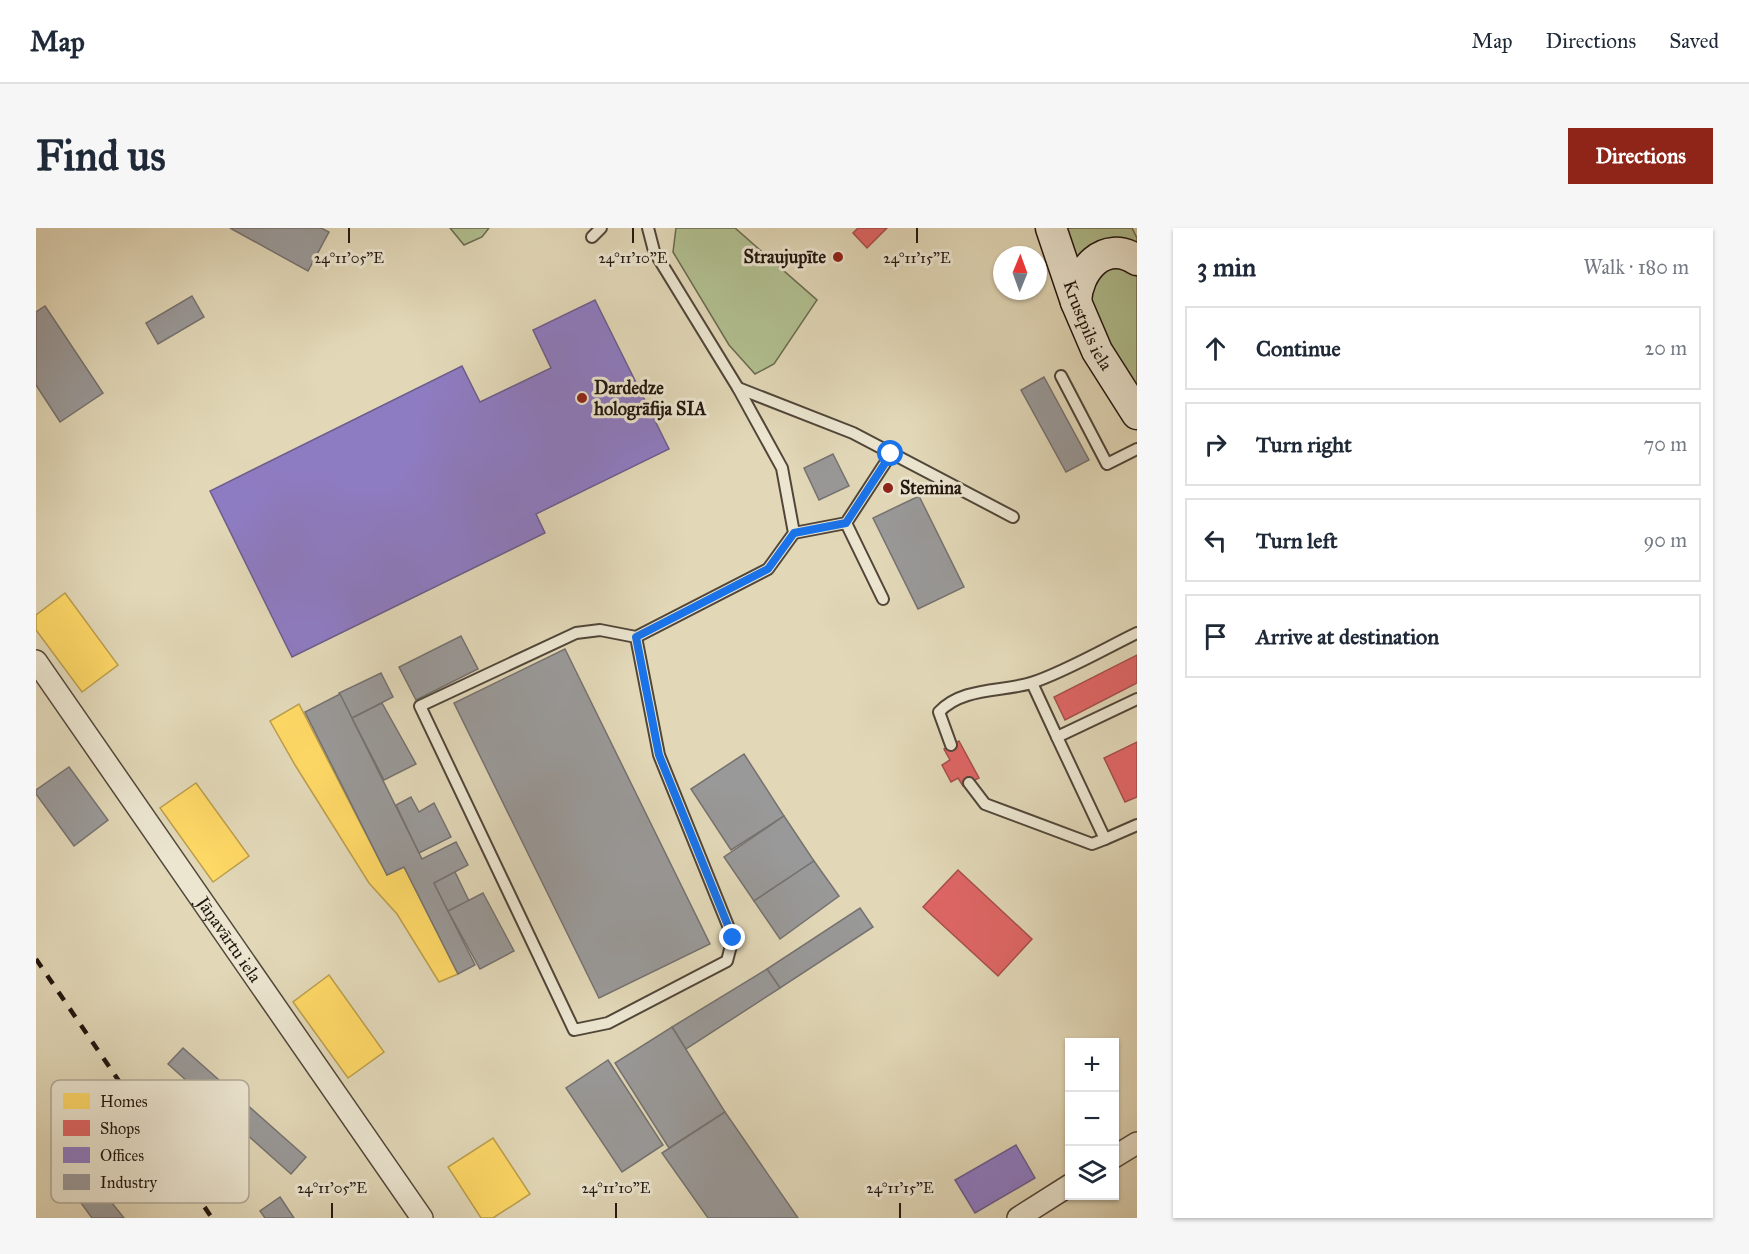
<!DOCTYPE html>
<html lang="en">
<head>
<meta charset="utf-8">
<style>
  :root { --surface:#fff; --page:#f6f6f7; --text:#1f2937; --muted:#747a83; --line:#e0e1e3; --accent:#8f2418 }
  body { margin:0; font-family:"IM FELL Great Primer",serif; background:var(--page); color:var(--text) }
  .controls { position:absolute; right:18px; bottom:18px; display:grid; overflow:hidden; border-radius:0px; box-shadow:0 2px 4px #0004 }
  .controls button { width:54px; height:54px; display:grid; place-items:center; padding:0; border:0; border-bottom:2px solid var(--line); background:var(--surface); color:var(--text); font:30px sans-serif }
  .compass { position:absolute; left:957px; top:18px; width:54px; height:54px; border-radius:50%; background:var(--surface); box-shadow:0 2px 4px #0004; rotate:1deg }
  .stop { position:absolute; width:18px; height:18px; margin:-14px; border:4px solid #1a73e8; border-radius:50%; background:#fff }
  .stop.end { background:#1a73e8; border-color:#fff; box-shadow:0 2px 6px #0008 }
  .list { margin:0; padding:0; list-style:none }
  h2 { display:flex; justify-content:space-between; align-items:center; height:78px; margin:0; padding:0 24px; font-size:26px }
  h2 small { font-size:20px; font-weight:400; color:var(--muted) }
  .list li { display:grid; grid-template-columns:39px 1fr auto; gap:18px; align-items:center; box-sizing:border-box; height:84px; margin:0 12px 12px; padding:0 12px; border:2px solid var(--line); border-radius:0px }
  .list b { display:block; font-size:22px; white-space:nowrap }
  .list em { font-size:20px; font-style:normal; color:var(--muted) }
  .icon { flex:none; width:33px; height:33px; fill:none; stroke:currentColor; stroke-width:2; stroke-linecap:round; stroke-linejoin:round }
  .map { position:relative; flex:none; width:1101px; height:990px; overflow:hidden; border-radius:0px }
  header { display:flex; align-items:center; gap:36px; box-sizing:border-box; height:84px; padding:0 30px; background:var(--surface); border-bottom:2px solid var(--line) }
  header strong { font-size:28px }
  nav { display:flex; gap:33px; margin-inline-start:auto; font-size:21px }
  .intro { display:flex; align-items:center; justify-content:space-between; box-sizing:border-box; height:144px; padding:0 36px }
  h1 { margin:0; font-size:42px }
  .button { padding:15px 27px; border-radius:0px; background:var(--accent); color:#fff; font-size:21px; font-weight:700 }
  main { display:flex; gap:36px; padding:0 36px }
  aside { flex:1; background:var(--surface); border-radius:0px; box-shadow:0 2px 4px #0004 }
  .map>svg:first-child { display:block }
</style>
</head>
<body>
<header>
<strong>Map</strong>
<nav><a>Map</a><a>Directions</a><a>Saved</a></nav>
</header>
<div class="intro"><h1>Find us</h1><a class="button">Directions</a></div>
<main>
<div class="map">
<svg width="1101" height="990" viewBox="0 0 1101 990">
  <rect width="100%" height="100%" fill="#e2d8b8"/>
  <filter id="stains"><feTurbulence type="fractalNoise" baseFrequency=".00333" numOctaves="4"/><feColorMatrix values="0 0 0 0 .2 0 0 0 0 .09 0 0 0 0 .02 0 0 0 .5 -.17"/></filter>
  <radialGradient id="worn" r=".72"><stop offset=".6" stop-color="#630" stop-opacity="0"/><stop offset="1" stop-color="#630" stop-opacity=".3"/></radialGradient>
  <g fill="#b1bf90" stroke="#696a50" stroke-width="1.5">
    <polygon points="414,0 453,0 446,9 428,17"/>
    <polygon points="640,0 699,0 781,72 738,136 719,146 693,117 637,24"/>
    <path d="M1026 0H1096L1101 10V20C1072 14 1058 5 1040 34Z"/>
    <polygon points="1076,40 1086,40 1101,46 1101,167 1074,124 1052,63 1065,44"/>
  </g>
  <g fill="#ffd966" stroke="#bc9e4c" stroke-width="1.5">
    <polygon points="29,365 82,437 46,464 0,402 0,387"/>
    <polygon points="263,476 351,647 368,639 422,746 403,754 361,686 333,655 259,537 234,493"/>
    <polygon points="160,555 213,628 177,654 124,580"/>
    <polygon points="293,747 348,824 312,850 257,774"/>
    <polygon points="457,910 494,966 457,990 445,990 412,939"/>
  </g>
  <g fill="#e06666" stroke="#a74e4c" stroke-width="1.5">
    <polygon points="822,0 851,0 831,20 817,5"/>
    <polygon points="1101,427 1101,455 1029,492 1018,469"/>
    <polygon points="923,513 943,550 927,558 922,550 915,554 906,537 914,532 908,521"/>
    <polygon points="1101,514 1101,569 1089,574 1068,530"/>
    <polygon points="922,642 996,711 962,748 887,679"/>
  </g>
  <g fill="#8e7cc3" stroke="#6d5d8d" stroke-width="1.5">
    <polygon points="559,72 633,221 500,286 509,305 256,429 174,263 426,138 444,174 515,140 497,102"/>
    <polygon points="980,917 999,950 939,985 919,952"/>
  </g>
  <g fill="#999" stroke="#757270" stroke-width="1.5">
    <polygon points="194,0 285,0 293,4 272,43"/>
    <polygon points="156,68 168,89 122,116 110,95"/>
    <polygon points="9,78 67,165 24,194 0,157 0,84"/>
    <polygon points="1008,149 1053,232 1030,244 985,162"/>
    <polygon points="797,226 813,258 783,272 768,240"/>
    <polygon points="883,268 928,359 882,381 837,290"/>
    <polygon points="425,408 442,441 380,472 363,439"/>
    <polygon points="529,421 674,716 563,770 418,475"/>
    <polygon points="345,445 357,469 316,490 303,465"/>
    <polygon points="304,466 386,631 420,614 432,637 398,655 439,737 422,746 368,639 351,647 269,484"/>
    <polygon points="346,475 380,536 348,552 316,490"/>
    <polygon points="708,526 748,588 695,622 655,561"/>
    <polygon points="33,539 72,592 38,618 0,566 0,562"/>
    <polygon points="375,569 383,584 398,575 415,609 383,625 360,577"/>
    <polygon points="748,588 778,633 718,673 688,629"/>
    <polygon points="778,633 803,668 744,711 718,673"/>
    <polygon points="419,644 433,673 412,683 398,655"/>
    <polygon points="447,665 478,723 444,741 412,683"/>
    <polygon points="824,680 837,699 744,760 731,741"/>
    <polygon points="731,741 744,760 650,821 636,799"/>
    <polygon points="636,799 689,884 633,920 579,835"/>
    <polygon points="147,820 270,929 255,946 132,836"/>
    <polygon points="572,832 627,917 586,944 530,860"/>
    <polygon points="689,884 762,990 672,990 626,925"/>
    <polygon points="64,960 88,990 56,990 45,975"/>
    <polygon points="244,969 258,990 229,990 224,983"/>
  </g>
  <g fill="none" stroke-linecap="round" stroke-linejoin="round">
    <defs>
      <g id="lane">
        <polyline points="556,9 565,0"/>
        <polyline points="1025,148 1071,236 1101,221"/>
        <polyline points="702,160 817,205 977,289"/>
        <polyline points="810,295 847,371"/>
        <polyline points="758,305 810,295 855,226"/>
        <polyline points="600,409 623,527 697,710 691,733 572,795 538,802 384,478 540,405 564,402 600,409 732,341 758,305 746,240 702,160 618,23 612,0"/>
        <polyline points="996,455 1021,509"/>
        <polyline points="1101,471 1021,509 1069,611 1101,597"/>
        <path d="M915 517 903 484C926 459 966 464 995 455 1027 445 1070 420 1101 405"/>
        <polyline points="933,555 949,576 1056,616 1069,611"/>
      </g>
      <g id="street">
        <path id="s1" d="M0 433 386 990"/>
        <polyline points="1078,929 1101,915"/>
        <polyline points="982,990 1034,957"/>
      </g>
      <g id="secondary">
        <path id="s2" d="M1015 0 1040 74 1061 123 1101 186"/>
        <path d="M1040 74C1041 43 1068 10 1101 32"/>
      </g>
    </defs>
    <use href="#lane" stroke="#514639" stroke-width="14"/>
    <use href="#street" stroke="#514639" stroke-width="24"/>
    <use href="#secondary" stroke="#21160f" stroke-width="33"/>
    <use href="#lane" stroke="#ece6d1" stroke-width="10"/>
    <use href="#street" stroke="#ece6d1" stroke-width="21"/>
    <use href="#secondary" stroke="#ece6d1" stroke-width="30"/>
    <polyline stroke="#21160f" stroke-width="4.5" stroke-dasharray="10 10" stroke-linecap="butt" points="0,731 176,990"/>
  </g>
  <g fill="none" stroke-linecap="round" stroke-linejoin="round">
    <polyline stroke="#1a73e8" stroke-width="8" points="697,710 623,527 600,409 732,341 758,305 810,295 855,226"/>
  </g>
  <path fill="none" stroke="#21160f" stroke-width="2" d="M313 15V0M597 15V0M881 15V0M296 990V975M580 990V975M864 990V975"/>
  <g fill="#8f2418" stroke="#ece6d1" stroke-width="2">
    <circle cx="802" cy="29" r="6"/>
    <circle cx="546" cy="170" r="6"/>
    <circle cx="852" cy="260" r="6"/>
  </g>
  <g text-anchor="middle" stroke-width="6" stroke-linejoin="round" paint-order="stroke">
    <g font-size="18" font-weight="bold" fill="#21160f" stroke="#ece6d1" text-anchor="start">
      <text x="790" y="35" text-anchor="end">Straujupīte</text>
      <text x="558" y="166">Dardedze<tspan x="558" dy="21">hologrāfija SIA</tspan></text>
      <text x="864" y="266">Stemina</text>
    </g>
    <g font-size="18" fill="#21160f" stroke="#ece6d1">
      <text dy="6" stroke="none"><textPath href="#s2" startOffset="104">Krustpils iela</textPath></text>
      <text dy="6" stroke="none"><textPath href="#s1" startOffset="339">Jāņavārtu iela</textPath></text>
    </g>
  </g>
  <rect x="15" y="852" width="198" height="123" rx="9" fill="#ece6d1" stroke="#afa897" stroke-width="1.5"/>
  <rect x="27" y="865" width="27" height="16" fill="#ffd966"/>
  <rect x="27" y="892" width="27" height="16" fill="#e06666"/>
  <rect x="27" y="919" width="27" height="16" fill="#8e7cc3"/>
  <rect x="27" y="946" width="27" height="16" fill="#999"/>
  <g font-size="16" fill="#21160f">
    <text x="64" y="879">Homes</text>
    <text x="64" y="906">Shops</text>
    <text x="64" y="933">Offices</text>
    <text x="64" y="960">Industry</text>
  </g>
  <g font-size="15" text-anchor="middle" fill="#21160f" stroke="#ece6d1" stroke-width="6" stroke-linejoin="round" paint-order="stroke">
    <text x="313" y="35">24°11'05"E</text>
    <text x="597" y="35">24°11'10"E</text>
    <text x="881" y="35">24°11'15"E</text>
    <text x="296" y="965">24°11'05"E</text>
    <text x="580" y="965">24°11'10"E</text>
    <text x="864" y="965">24°11'15"E</text>
  </g>
  <rect width="100%" height="100%" filter="url(#stains)"/>
  <rect width="100%" height="100%" fill="url(#worn)"/>
</svg>
<div class="controls">
<button>+</button>
<button>−</button>
<button><svg class="icon" aria-label="layers" viewBox="0 0 24 24"><path d="M12 4l9 5-9 5-9-5zM3 14l9 5 9-5"/></svg></button>
</div>
<svg class="compass" viewBox="-18 -18 36 36"><path d="M0-13l5 13h-10z" fill="#e53935"/><path d="M0 13l5-13h-10z" fill="#747a83"/></svg>
<div class="stop" style="left:855px;top:226px"></div>
<div class="stop end" style="left:697px;top:710px"></div>
</div>
<aside>
<h2>3 min<small>Walk · 180 m</small></h2>
<ul class="list">
<li><svg class="icon" aria-label="ahead" viewBox="0 0 24 24"><path d="M12 20V5M6 11l6-6 6 6"/></svg><div><b>Continue</b></div><em>20 m</em></li>
<li><svg class="icon" aria-label="right" viewBox="0 0 24 24"><path d="M7 20v-9h11M14 6l5 5-5 5"/></svg><div><b>Turn right</b></div><em>70 m</em></li>
<li><svg class="icon" aria-label="left" viewBox="0 0 24 24"><path d="M17 20v-9H6M10 6l-5 5 5 5"/></svg><div><b>Turn left</b></div><em>90 m</em></li>
<li><svg class="icon" aria-label="arrive" viewBox="0 0 24 24"><path d="M6 21V4h12l-3 4 3 4H6"/></svg><div><b>Arrive at destination</b></div></li>
</ul>
</aside>
</main>
</body>
</html>
